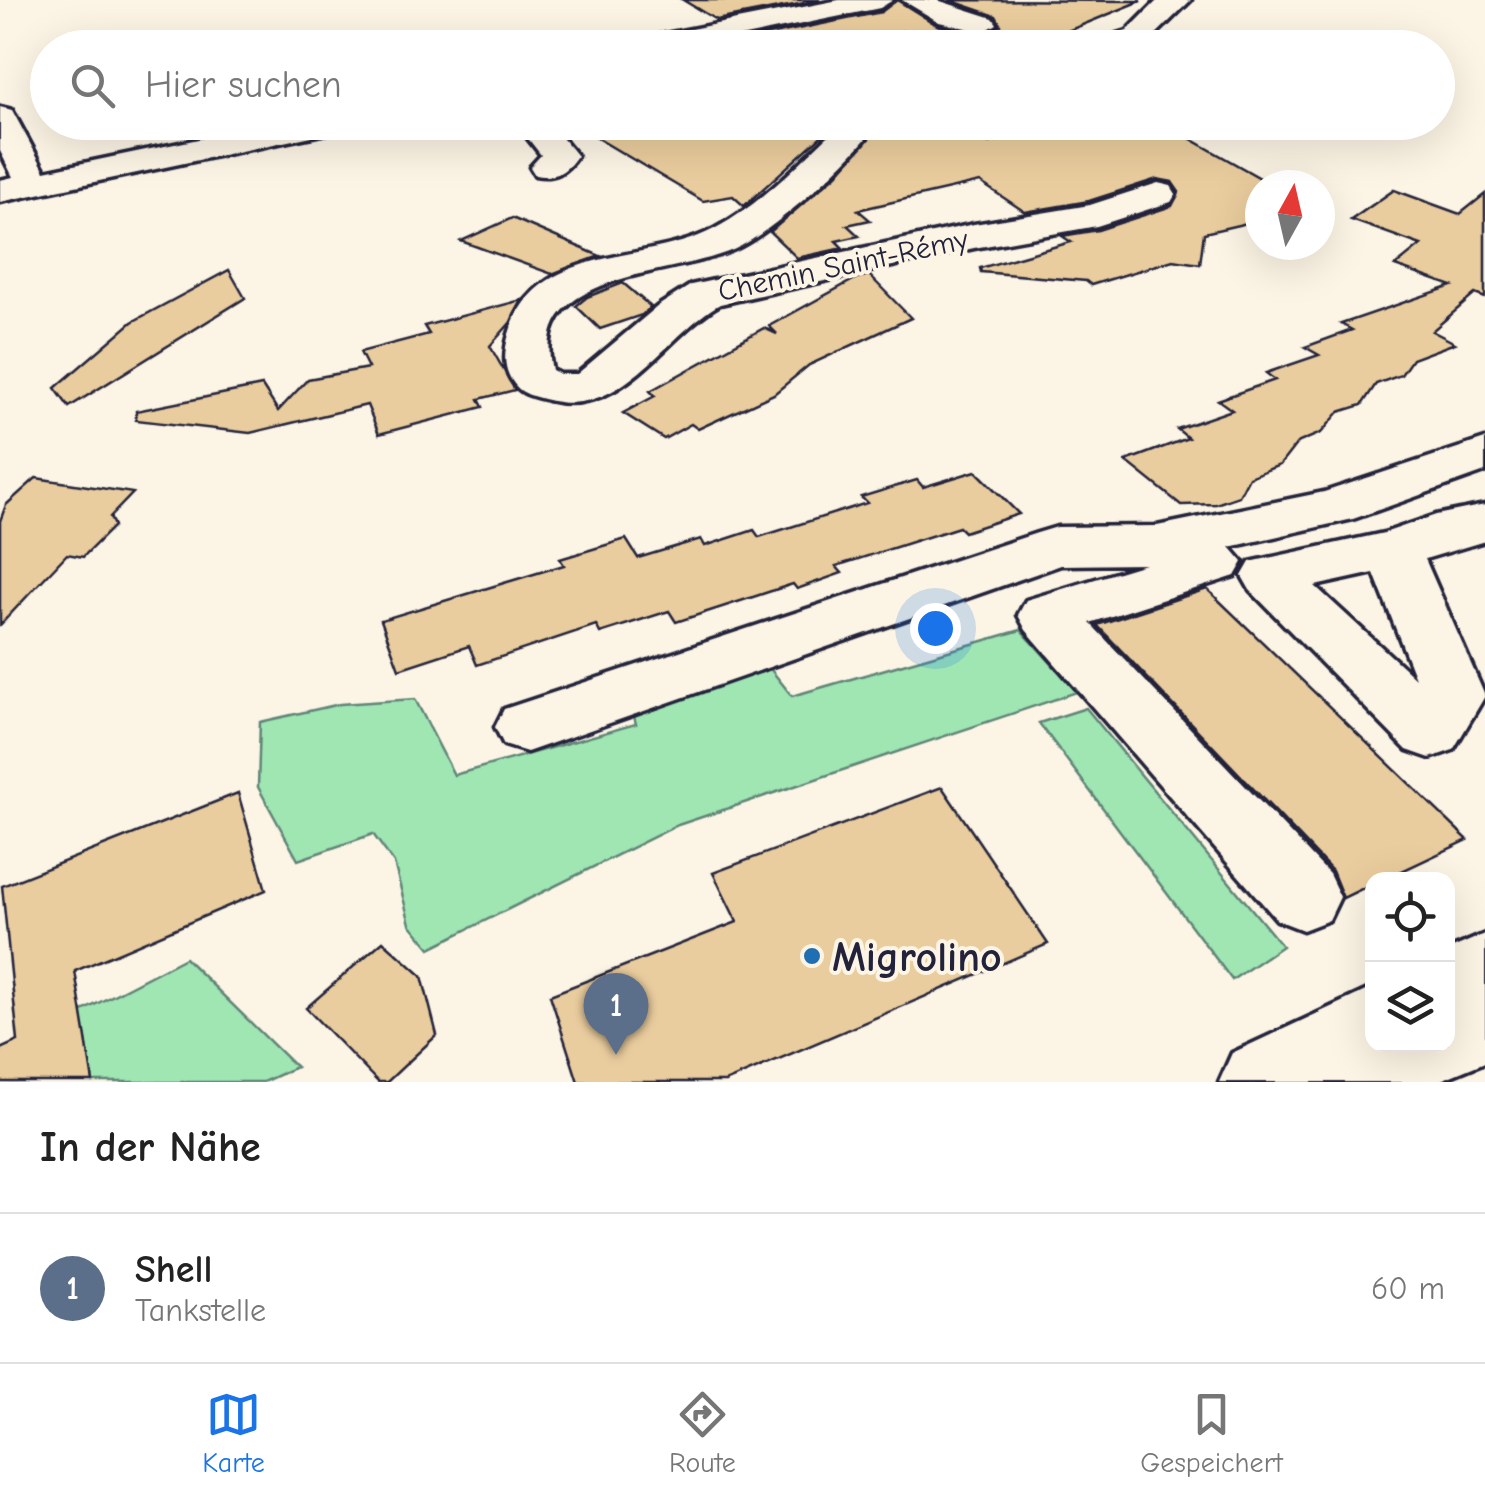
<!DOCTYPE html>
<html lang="de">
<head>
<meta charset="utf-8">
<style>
  :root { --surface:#fff; --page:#f2f2f2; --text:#222; --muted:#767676; --line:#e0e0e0; --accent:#1a73e8 }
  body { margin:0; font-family:"Comic Neue",sans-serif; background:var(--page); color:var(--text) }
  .controls { position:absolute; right:30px; bottom:30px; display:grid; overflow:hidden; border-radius:20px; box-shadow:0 10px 40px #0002 }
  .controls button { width:90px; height:90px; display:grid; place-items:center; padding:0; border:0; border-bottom:2px solid var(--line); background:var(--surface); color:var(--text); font:50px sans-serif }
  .compass { position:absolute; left:1245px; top:170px; width:90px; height:90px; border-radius:50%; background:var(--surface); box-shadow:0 10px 40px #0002; rotate:8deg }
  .you { position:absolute; left:935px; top:628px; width:35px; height:35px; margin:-25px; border:8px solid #fff; border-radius:50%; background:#1a73e8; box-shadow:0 0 0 15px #1a73e833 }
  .badge { display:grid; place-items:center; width:65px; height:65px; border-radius:50%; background:var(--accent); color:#fff; font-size:32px; font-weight:700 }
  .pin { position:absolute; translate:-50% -82px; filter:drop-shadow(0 2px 5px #0008) }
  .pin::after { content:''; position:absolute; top:52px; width:35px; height:30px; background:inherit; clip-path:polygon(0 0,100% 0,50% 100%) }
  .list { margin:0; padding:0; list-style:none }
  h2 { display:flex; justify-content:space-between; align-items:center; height:130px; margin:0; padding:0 40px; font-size:42px }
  h2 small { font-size:32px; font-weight:400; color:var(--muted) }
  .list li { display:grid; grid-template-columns:65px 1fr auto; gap:30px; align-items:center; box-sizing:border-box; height:150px; padding:0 40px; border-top:2px solid var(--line) }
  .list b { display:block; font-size:38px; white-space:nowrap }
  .list p { margin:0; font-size:32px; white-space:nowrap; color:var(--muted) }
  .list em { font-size:32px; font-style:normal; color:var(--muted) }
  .icon { flex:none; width:55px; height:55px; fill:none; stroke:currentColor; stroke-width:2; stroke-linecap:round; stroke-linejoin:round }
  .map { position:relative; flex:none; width:1485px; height:1082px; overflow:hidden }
  .search { position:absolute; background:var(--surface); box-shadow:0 10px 40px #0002; left:30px; right:30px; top:30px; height:110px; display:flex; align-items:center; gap:25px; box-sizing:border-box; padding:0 35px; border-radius:55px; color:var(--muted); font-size:38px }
  .sheet { height:280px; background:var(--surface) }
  nav { display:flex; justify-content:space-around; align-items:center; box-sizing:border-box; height:140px; border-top:2px solid var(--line); background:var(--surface); font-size:28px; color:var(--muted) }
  nav a { display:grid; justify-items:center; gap:5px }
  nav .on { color:var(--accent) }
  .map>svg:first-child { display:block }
</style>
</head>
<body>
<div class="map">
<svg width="1485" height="1082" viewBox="0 0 1485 1082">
  <rect width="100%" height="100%" fill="#fcf5e5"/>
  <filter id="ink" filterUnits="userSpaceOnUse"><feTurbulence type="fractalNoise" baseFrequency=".01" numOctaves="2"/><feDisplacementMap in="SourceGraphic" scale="20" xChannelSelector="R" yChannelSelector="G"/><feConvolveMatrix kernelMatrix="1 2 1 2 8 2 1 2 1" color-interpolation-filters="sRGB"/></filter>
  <g filter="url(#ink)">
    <g fill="#9fe6b3" stroke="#608477" stroke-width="2.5">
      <polygon points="1021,630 1077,692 678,825 430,948 410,924 394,863 373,834 298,860 258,787 260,722 340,704 415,699 454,775 636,724 628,694 760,656 792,696"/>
      <polygon points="1086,708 1282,946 1232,980 1039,723"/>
      <polygon points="185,958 296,1067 263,1082 93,1082 81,1012"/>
    </g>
    <g fill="#eacd9e" stroke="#22223b" stroke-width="2.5">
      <polygon points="683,0 820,0 716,20"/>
      <polygon points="897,0 937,25 982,36 1001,25 996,16 949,0 1141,1 1048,39 966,48 915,48 902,31 823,48 761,48 748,39 881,12"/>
      <polygon points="570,122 837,122 744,206 733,196 703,201"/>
      <polygon points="882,122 955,122 987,143 1088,122 1161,122 1260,178 1260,220 1204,233 1200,264 1173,260 1091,285 1086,281 981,272 980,268 1071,242 1062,236 1098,230 1172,206 1179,192 1172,182 1157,179 1089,201 1025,212 980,182 858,210 870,220 847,225 859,236 836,241 843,248 797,258 770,232 837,174"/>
      <polygon points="1394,190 1460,214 1485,194 1485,298 1475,294 1432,331 1455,343 1412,359 1401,375 1376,384 1362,405 1339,412 1321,433 1297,443 1280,465 1249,477 1239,496 1216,504 1181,505 1126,461 1188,438 1177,429 1232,410 1218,400 1275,380 1266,373 1319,355 1305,347 1352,330 1341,324 1452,286 1395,266 1421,245 1351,220"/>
      <polygon points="512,218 600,256 552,274 461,241"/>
      <polygon points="229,270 245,298 69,407 55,388 132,322"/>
      <polygon points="869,275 911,318 809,365 774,394 698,429 691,424 664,439 623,413 655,396 650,391 764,328 777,334 769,326 857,278"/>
      <polygon points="623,283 651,307 642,315 600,329 576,306 587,297"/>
      <polygon points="522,300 511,322 490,346 515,390 479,399 483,407 379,434 367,405 250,433 136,420 136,411 262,386 278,411 308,379 368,368 360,352 429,334 424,326"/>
      <polygon points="976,471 1019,514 964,532 959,527 836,566 842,573 797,589 793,584 676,622 669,611 600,633 596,625 477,665 469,646 399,669 381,620 564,565 560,559 626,539 638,558 701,539 705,546 754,530 759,537 867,503 861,497 917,480 923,487"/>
      <polygon points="36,478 133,493 110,517 114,526 83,557 67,554 0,625 0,521 6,505"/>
      <polygon points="1207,589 1468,840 1383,880 1372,880 1372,884 1343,898 1332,871 1097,625"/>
      <polygon points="942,787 1048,944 725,1082 578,1082 550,995 737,922 713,873"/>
      <polygon points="238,793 266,890 75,971 93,1082 0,1082 0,1049 18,1041 2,886"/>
      <polygon points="383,941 422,976 437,1035 387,1082 378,1082 306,1008"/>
    </g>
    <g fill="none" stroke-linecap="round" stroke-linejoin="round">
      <defs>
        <g id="minor">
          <polygon points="839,0 893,0 880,8 686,48 626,48 640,39"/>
          <polygon points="902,0 937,0 993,18 997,24 983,32 939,22"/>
          <polygon points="1158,0 1191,0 1147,43 1133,48 1088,48 1092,42 1127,31"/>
          <polygon points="0,107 12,110 45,171 280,122 347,122 343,129 331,132 0,202 0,180 13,177 0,151"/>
          <path d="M515 122H549L577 156C566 172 555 179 535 175L530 167 541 155Z"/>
          <path d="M843 122H879C855 157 779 226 741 246 681 279 528 265 552 370L560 374H577L658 306 691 285 974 224 1090 205 1158 183 1171 186 1176 194 1171 202 1097 226 974 248 720 304C664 336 622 419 548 400 536 397 523 395 515 385 502 369 504 352 509 334 536 242 645 266 714 229 763 203 802 160 843 122Z"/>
          <polygon points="1485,439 1485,472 1353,519 1230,547 1243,562 1235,576 1090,623 1329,874 1340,897 1329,920 1303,930 1277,920 1026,630 1018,615 1026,600 1145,564 1061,565 527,752 504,745 495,727 504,709 1037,533 1057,527 1157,526 1324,492"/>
          <path d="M1485 505V541L1425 559 1485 696 1453 750 1430 758 1407 750 1250 590 1242 576 1250 562 1384 533 1436 515ZM1374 573 1415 678 1315 586Z"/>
          <polygon points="1485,934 1485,1062 1436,1082 1219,1082 1232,1053 1372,988 1372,1044 1448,1044 1448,950"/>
        </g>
      </defs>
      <use href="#minor" stroke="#22223b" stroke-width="7"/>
      <use href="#minor" fill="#fcf5e5" fill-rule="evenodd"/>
    </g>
  </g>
  <circle fill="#1f6fb2" stroke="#fcf5e5" stroke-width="4" cx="812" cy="956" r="10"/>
  <g text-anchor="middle" stroke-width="8" stroke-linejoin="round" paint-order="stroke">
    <g font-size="30" fill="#22223b" stroke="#fcf5e5">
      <text transform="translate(843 265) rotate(-12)" y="10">Chemin Saint-Rémy</text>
    </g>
    <g font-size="42" font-weight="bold" fill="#22223b" stroke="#fcf5e5" text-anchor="start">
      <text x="832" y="971">Migrolino</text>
    </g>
  </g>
</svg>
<div class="controls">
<button><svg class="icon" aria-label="locate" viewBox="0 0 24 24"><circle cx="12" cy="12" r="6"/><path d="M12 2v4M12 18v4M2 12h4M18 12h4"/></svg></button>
<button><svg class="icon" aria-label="layers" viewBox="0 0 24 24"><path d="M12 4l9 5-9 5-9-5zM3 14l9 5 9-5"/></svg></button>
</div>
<svg class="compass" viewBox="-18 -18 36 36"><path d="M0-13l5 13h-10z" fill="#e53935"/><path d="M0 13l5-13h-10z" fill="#767676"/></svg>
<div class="you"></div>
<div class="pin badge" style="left:616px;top:1055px;background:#5c6f8a">1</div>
<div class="search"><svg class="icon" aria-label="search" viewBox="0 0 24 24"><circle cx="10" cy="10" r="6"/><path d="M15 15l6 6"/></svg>Hier suchen</div>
</div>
<section class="sheet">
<h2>In der Nähe<small></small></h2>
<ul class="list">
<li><span class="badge" style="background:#5c6f8a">1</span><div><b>Shell</b><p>Tankstelle</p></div><em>60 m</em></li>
</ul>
</section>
<nav>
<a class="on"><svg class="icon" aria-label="map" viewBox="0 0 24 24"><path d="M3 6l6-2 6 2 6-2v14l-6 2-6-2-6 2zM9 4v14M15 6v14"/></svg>Karte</a>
<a><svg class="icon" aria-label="directions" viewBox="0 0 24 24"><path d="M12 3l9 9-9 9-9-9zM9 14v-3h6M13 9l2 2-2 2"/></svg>Route</a>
<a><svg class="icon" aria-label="saved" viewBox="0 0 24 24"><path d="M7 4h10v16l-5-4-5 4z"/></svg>Gespeichert</a>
</nav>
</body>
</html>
